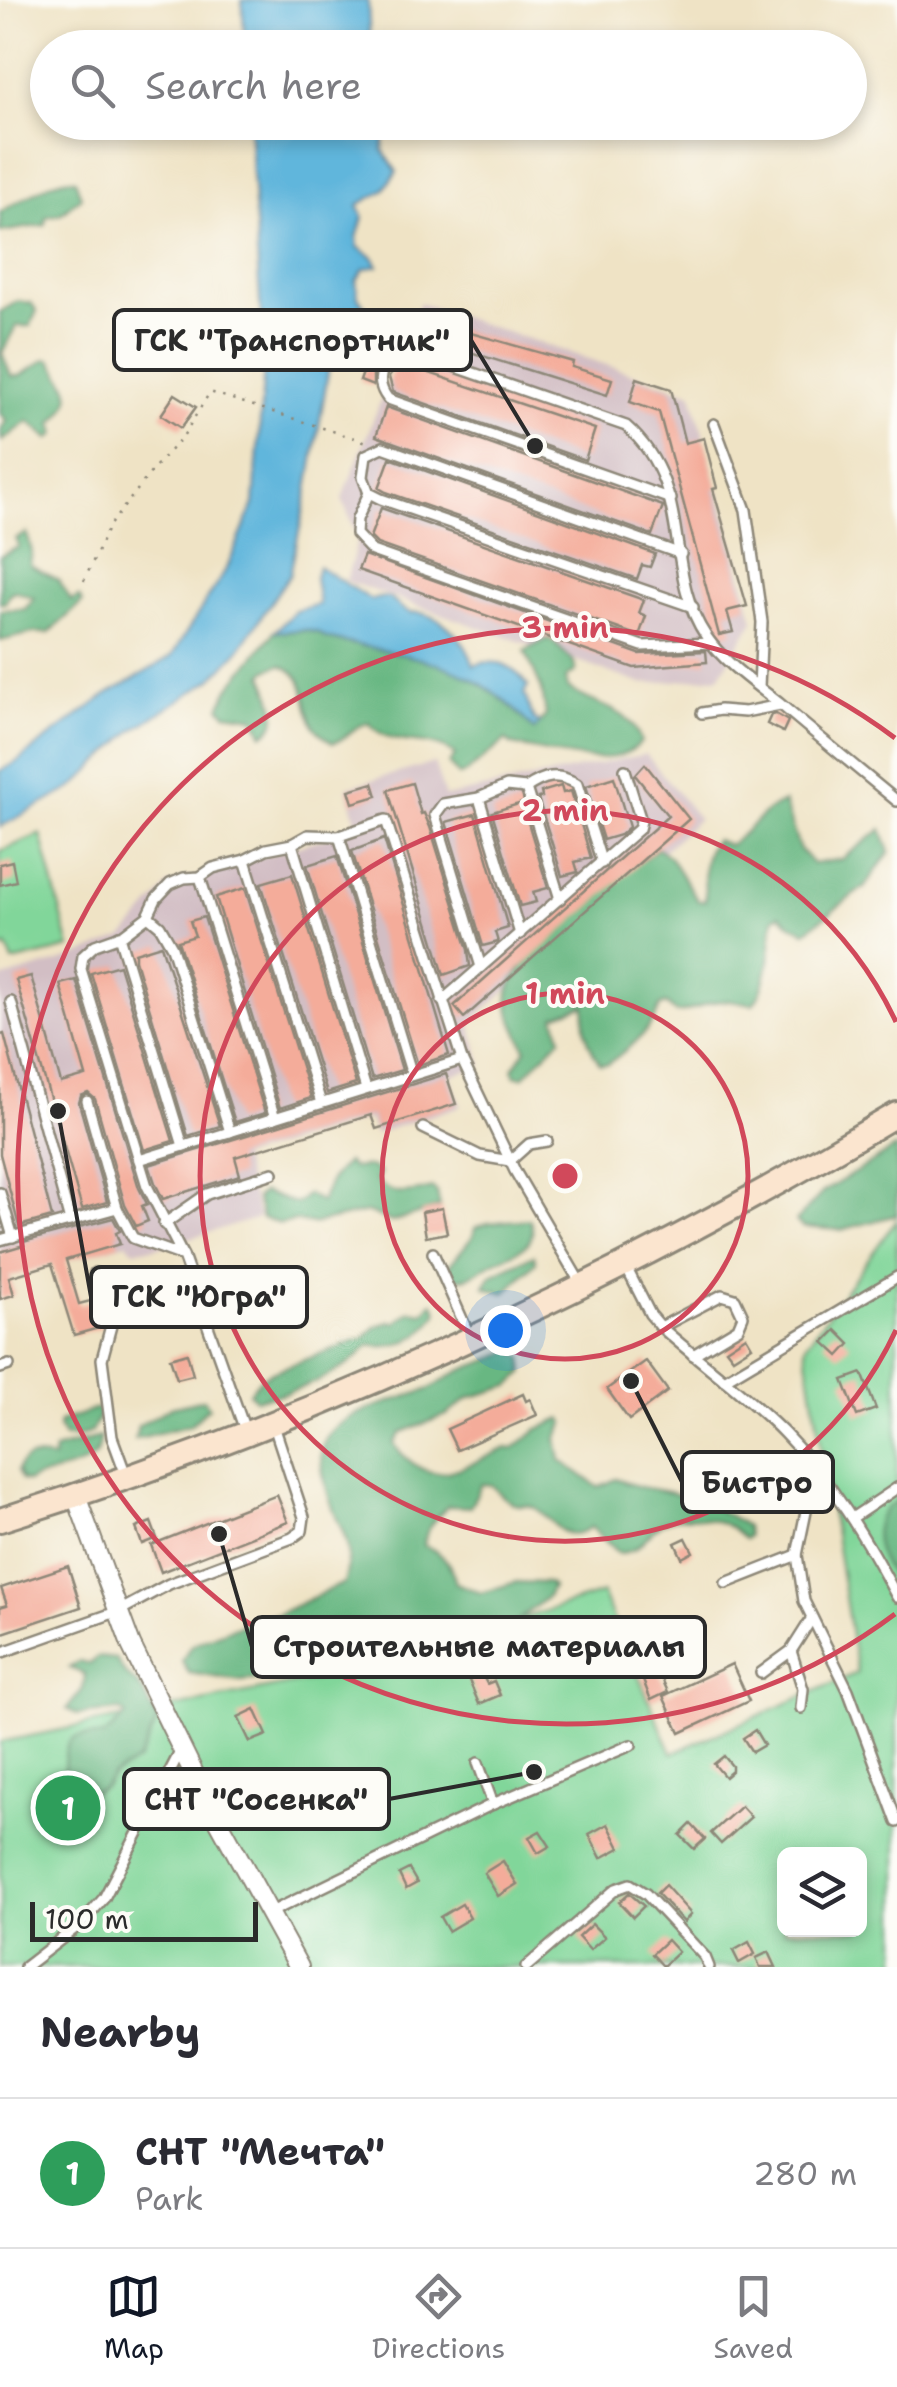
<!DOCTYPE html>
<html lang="en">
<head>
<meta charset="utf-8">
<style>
  :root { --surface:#fff; --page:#f2f2f3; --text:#2b2b33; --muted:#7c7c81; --line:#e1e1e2; --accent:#111827 }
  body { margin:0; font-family:"Shantell Sans",sans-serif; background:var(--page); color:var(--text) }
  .controls { position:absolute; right:30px; bottom:30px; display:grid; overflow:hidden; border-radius:15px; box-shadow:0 5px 15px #0003 }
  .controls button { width:90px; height:90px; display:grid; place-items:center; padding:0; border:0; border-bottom:2px solid var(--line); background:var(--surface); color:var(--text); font:50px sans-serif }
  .scale { position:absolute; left:30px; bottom:25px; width:228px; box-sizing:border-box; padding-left:10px; border:5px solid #2b2b2b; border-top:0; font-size:28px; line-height:35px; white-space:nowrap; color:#2b2b2b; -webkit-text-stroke:8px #fdfcf7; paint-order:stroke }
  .you { position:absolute; left:505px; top:1330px; width:35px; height:35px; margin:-25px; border:8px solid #fff; border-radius:50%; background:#1a73e8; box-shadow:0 0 0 15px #1a73e833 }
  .badge { display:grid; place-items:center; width:65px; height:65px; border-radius:50%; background:var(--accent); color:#fff; font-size:32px; font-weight:700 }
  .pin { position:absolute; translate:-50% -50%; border:5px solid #fff; box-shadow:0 2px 10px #0006 }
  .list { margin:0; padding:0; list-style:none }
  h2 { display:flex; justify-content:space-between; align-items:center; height:130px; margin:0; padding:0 40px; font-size:42px }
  h2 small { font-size:32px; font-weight:400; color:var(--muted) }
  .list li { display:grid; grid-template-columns:65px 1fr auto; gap:30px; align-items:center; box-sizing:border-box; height:150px; padding:0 40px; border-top:2px solid var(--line) }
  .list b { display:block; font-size:38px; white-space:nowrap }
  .list p { margin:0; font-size:32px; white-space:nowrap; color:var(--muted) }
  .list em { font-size:32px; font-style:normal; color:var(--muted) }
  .icon { flex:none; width:55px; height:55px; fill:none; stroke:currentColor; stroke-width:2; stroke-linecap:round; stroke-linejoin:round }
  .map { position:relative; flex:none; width:897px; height:1967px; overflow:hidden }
  .search { position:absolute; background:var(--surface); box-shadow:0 5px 15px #0003; left:30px; right:30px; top:30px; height:110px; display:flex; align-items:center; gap:25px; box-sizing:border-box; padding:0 35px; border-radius:55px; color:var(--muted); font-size:38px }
  .sheet { height:280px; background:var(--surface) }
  nav { display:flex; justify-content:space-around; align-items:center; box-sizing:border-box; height:140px; border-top:2px solid var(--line); background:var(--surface); font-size:28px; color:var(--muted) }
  nav a { display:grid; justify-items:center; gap:5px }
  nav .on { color:var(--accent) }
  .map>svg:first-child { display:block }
</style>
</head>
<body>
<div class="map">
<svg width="897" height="1967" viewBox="0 0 897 1967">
  <rect width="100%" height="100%" fill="#fdfcf7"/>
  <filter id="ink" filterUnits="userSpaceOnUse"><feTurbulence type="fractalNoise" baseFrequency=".01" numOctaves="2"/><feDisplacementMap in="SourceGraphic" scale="20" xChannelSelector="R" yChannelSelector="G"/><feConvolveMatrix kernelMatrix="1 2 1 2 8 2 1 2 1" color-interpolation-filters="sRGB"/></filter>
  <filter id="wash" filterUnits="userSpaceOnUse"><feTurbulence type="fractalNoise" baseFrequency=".0048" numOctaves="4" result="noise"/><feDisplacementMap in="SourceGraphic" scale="40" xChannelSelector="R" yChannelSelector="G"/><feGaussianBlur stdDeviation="2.25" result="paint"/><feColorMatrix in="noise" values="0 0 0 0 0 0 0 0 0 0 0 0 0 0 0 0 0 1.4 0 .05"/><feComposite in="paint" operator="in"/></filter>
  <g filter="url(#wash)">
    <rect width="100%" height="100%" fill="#efe3c5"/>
    <g fill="#d2bec4">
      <polygon points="419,303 692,393 754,620 719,677 642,684 346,581 358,539 342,499"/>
      <polygon points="646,754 699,819 470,1023 483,1066 450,1075 461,1106 374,1134 369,1119 241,1158 259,1218 155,1248 134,1250 127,1243 10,1277 14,1295 0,1299 0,979 72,958 124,937 168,885 358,828 347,787 434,763 445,797"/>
    </g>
    <g fill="#81d69a" stroke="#568062" stroke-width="2.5" fill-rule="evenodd">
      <polygon points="41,834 70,948 13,962 7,947 0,948 0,851"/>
      <path d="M897 1219V1967H0V1742L357 1671 602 1593 672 1753 857 1673 805 1346ZM784 1854H860V1930H784Z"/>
    </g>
    <g fill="#68b782" stroke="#4a7156" stroke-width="2.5">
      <polygon points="64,179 75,179 81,197 60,214 46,217 45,225 0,232 0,212 53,182"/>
      <path d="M18 301 31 303 37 311 30 326H16L2 353 11 376H20L46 359 51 360C70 389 80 396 53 423L56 434 49 439 29 421 2 441C0 431 0 428 7 421L0 414V312Z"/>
      <polygon points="27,533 32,552 30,565 59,581 71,601 79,597 82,603 49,633 33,633 0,641 0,610 25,609 34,598 15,591 10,593 5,603 0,603 0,556 19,547 16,539"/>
      <path d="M306 630 319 633 326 638C352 645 377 647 403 652 453 662 501 692 534 730L546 715 542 690 525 651 549 638 573 661 576 671 566 678 568 688C594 707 631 706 641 742 613 774 548 751 512 745L506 740 466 773 458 775 449 764 455 755C427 733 393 752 369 723 353 725 348 740 332 743 327 738 317 732 314 726 301 701 312 676 280 665L267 670 263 675C271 694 286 723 263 734L254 717 226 713 220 707 230 687 274 632Z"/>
      <path d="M784 802 799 848 813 864 842 859 882 829 890 852 864 887 806 931 791 925 780 914 774 918C770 945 771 982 753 1004 739 1002 724 999 709 1003 697 1007 689 1012 676 1013L666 1004 660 1006C650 1034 631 1046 608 1064H600C587 1043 583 1030 585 1005L555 1016 561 1038 523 1077 515 1075 513 1069 526 1049C519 1032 503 1008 510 989 523 949 622 874 658 848L670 857 698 901H705C706 879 698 857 716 840L729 845C749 832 761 811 784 802Z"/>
      <polygon points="897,1147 897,1215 841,1230 802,1227 796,1221 823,1192"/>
      <path d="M347 1162 352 1168C363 1167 372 1164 380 1174L376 1180C392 1199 410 1193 433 1188L437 1192 440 1207 392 1222 366 1212 314 1224 295 1221 280 1224 262 1218 256 1198 263 1192 293 1203H298L307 1194 321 1202 331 1179Z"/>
      <path d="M529 1219C543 1248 509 1253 490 1264 483 1269 476 1273 468 1277L460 1279 449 1275 448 1267 473 1236 475 1228 488 1223Z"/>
      <polygon points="534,1255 536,1262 505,1293 485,1287 491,1275"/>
      <path d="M433 1302 438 1312C423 1338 399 1350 370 1345 343 1375 294 1394 255 1399L249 1393 261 1378 272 1372 364 1338 377 1326 392 1321 395 1323 411 1311 424 1313Z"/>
      <path d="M511 1351 523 1357 524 1373 510 1386 469 1398 447 1415 402 1432 394 1443C398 1453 403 1454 410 1461 440 1488 473 1461 507 1448L513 1449 538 1429 562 1419 565 1422 557 1439 561 1460 598 1487 616 1479C633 1486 646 1488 663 1491 687 1495 726 1512 746 1526L748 1536 745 1539C738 1535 733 1528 726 1525 710 1517 678 1514 663 1523 645 1533 642 1553 618 1553L591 1527C561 1547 554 1518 535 1508 530 1505 524 1506 518 1505 507 1502 499 1493 492 1485L482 1484 470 1507 448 1506C435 1517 426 1528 424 1545 445 1555 450 1562 456 1583L481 1593 516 1582 548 1583 552 1587 547 1597 511 1626 487 1633 462 1650 443 1653 430 1650 390 1662 332 1672 315 1669 290 1676 241 1681 189 1673 182 1661C184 1658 188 1649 190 1647 198 1639 267 1615 278 1614L344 1583C357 1537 338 1533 328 1494 325 1483 321 1468 321 1456 321 1414 398 1401 427 1390 440 1385 448 1376 460 1371 477 1364 494 1359 511 1351Z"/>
      <polygon points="204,1399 209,1407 190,1425 135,1439 138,1426 171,1407"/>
      <polygon points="99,1408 103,1410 91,1432 78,1437 64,1437 58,1427 59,1422"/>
      <path d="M100 1437C102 1473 51 1467 28 1482L21 1480 17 1471C23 1453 37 1457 53 1459L54 1450Z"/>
      <path d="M897 1501V1580C873 1558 864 1517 897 1501Z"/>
      <path d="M98 1657 116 1659C122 1672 127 1675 137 1684 147 1694 152 1710 157 1722L138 1761 113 1775 105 1786 93 1793 66 1817C58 1808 46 1793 53 1780 56 1776 61 1773 64 1769 65 1735 72 1736 104 1736L127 1715 121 1711 78 1715 67 1709 83 1689 85 1674 69 1668 80 1661 90 1664Z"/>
    </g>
    <g fill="#60b6dc" stroke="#467084" stroke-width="2.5">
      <polygon points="242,0 368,0 370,47 245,47"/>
      <polygon points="249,123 386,123 383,150 397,172 383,191 358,205 363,217 357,238 358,247 373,257 378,266 364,269 356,281 358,297 368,311 362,323 351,318 327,334 331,355 308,490 290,574 239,650 212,679 132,731 74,787 0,827 0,771 15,763 106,695 171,657 228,566 254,504 264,367"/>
      <path d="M318 566 371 600C394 593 389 601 405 610 418 617 407 610 421 613 448 619 467 643 474 666 494 656 516 668 528 686L524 693 534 720 540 723 534 730C472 657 411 659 326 638L319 633 306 630 274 632 295 611 319 604 315 578Z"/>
    </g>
    <g id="blocks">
      <g fill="#f4ac9a">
        <polygon points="418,318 573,362 572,367 612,379 607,395 413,334"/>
        <polygon points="372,347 384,351 373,373 373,386 360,381"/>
        <polygon points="400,363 595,429 585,460 393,392 389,377"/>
        <polygon points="637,378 671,389 685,443 704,438 717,488 713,489 747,606 727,611 733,632 719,635 659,412 630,402"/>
        <polygon points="175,394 196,407 181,428 161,415"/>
        <polygon points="386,407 663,506 652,535 376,436"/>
        <polygon points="390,458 655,554 650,567 642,565 637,579 386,492 379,488"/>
        <polygon points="381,508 644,600 639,613 646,616 639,636 377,544 370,537"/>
        <polygon points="364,555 639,654 706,651 707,662 634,668 358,570"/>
        <polygon points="776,714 788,721 783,732 767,724 771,715"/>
        <polygon points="645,764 689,819 464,1018 454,1006 668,816 635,775"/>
        <polygon points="614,777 629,827 620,835 603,840 586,786"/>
        <polygon points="373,783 377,796 353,803 349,790"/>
        <polygon points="412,783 421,814 424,813 430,827 468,950 470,966 444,975 388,790"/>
        <polygon points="561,786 563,793 571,791 591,858 575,862 578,872 562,876 538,798 542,797 541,792"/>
        <polygon points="522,803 548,888 533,892 536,902 520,906 492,812"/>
        <polygon points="475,814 508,928 495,932 498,942 483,946 446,822"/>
        <polygon points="384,839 449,1055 418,1065 352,851"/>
        <polygon points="337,856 402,1070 372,1079 307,865"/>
        <polygon points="12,861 16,881 0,885 0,864"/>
        <polygon points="292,874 356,1084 327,1093 261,883"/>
        <polygon points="245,888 311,1098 280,1108 216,897"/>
        <polygon points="204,917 265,1113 235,1122 178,941 195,936 190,921"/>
        <polygon points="161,945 220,1126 188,1136 135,960 135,953"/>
        <polygon points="119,965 173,1141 144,1150 91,973"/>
        <polygon points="31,976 61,1083 86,1076 60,984 76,980 139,1188 147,1204 142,1206 148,1221 136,1226 125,1205 95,1099 88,1093 81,1096 79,1103 107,1202 82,1209 16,980"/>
        <polygon points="4,1034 52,1217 19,1226 0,1154 0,1035"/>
        <polygon points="446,1074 456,1104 376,1129 371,1115 235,1157 240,1175 163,1199 155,1183 149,1165"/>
        <polygon points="442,1208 447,1233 426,1237 422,1212"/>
        <polygon points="113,1218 120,1231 116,1233 120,1244 66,1260 79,1304 98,1299 102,1327 74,1335 52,1264 9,1277 14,1295 0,1299 0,1252 24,1245 23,1242"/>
        <polygon points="836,1330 850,1344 839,1356 824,1342"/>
        <polygon points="746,1336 752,1346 733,1358 726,1349"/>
        <polygon points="187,1353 193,1375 177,1379 170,1358"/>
        <polygon points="646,1361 668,1391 629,1420 607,1389"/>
        <polygon points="862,1373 876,1409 857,1416 843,1380"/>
        <polygon points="523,1394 526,1401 530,1399 537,1415 457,1450 447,1429"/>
        <polygon points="277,1495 288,1522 161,1572 151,1545"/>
        <polygon points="151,1522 157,1538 142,1544 136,1528"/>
        <polygon points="686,1538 693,1552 682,1558 675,1543"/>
        <polygon points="68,1566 81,1607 0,1634 0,1607 7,1605 1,1588"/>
        <polygon points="732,1664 749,1701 680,1733 663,1696"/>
        <polygon points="658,1670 668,1692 651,1700 642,1678"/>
        <polygon points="481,1672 487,1684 494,1681 500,1695 479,1704 468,1678"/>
        <polygon points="255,1709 267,1735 250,1742 238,1717"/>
        <polygon points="755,1730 764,1745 752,1752 743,1738"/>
        <polygon points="724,1756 732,1766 732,1771 725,1777 714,1764"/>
        <polygon points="741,1806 751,1817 721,1844 711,1833"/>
        <polygon points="608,1824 620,1848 601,1858 589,1834"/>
        <polygon points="691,1824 705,1839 694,1849 680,1835"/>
        <polygon points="540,1831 550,1846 538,1853 529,1837"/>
        <polygon points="503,1861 517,1884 498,1896 484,1873"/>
        <polygon points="409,1869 417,1883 406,1889 399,1874"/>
        <polygon points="665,1885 691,1914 684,1922 657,1893"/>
        <polygon points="629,1893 644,1906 633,1917 619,1902"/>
        <polygon points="462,1904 470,1918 448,1931 440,1917"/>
        <polygon points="592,1924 605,1937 590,1950 578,1937"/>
        <polygon points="667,1940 678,1952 663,1966 652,1954"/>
        <polygon points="749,1942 755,1954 739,1963 733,1951"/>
        <polygon points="769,1952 776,1967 760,1967 756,1958"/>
      </g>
    </g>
  </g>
  <g filter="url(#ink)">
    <use href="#blocks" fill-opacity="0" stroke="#8d8778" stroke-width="2.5"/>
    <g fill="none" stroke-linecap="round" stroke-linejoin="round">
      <defs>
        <g id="service">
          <polyline points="714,424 746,510 762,622 759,687"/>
          <polyline points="369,493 357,519 356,534 372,551 642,646 711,643"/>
          <path d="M671 499 388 399C371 377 385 356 410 351L626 426C695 486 662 571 706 636 724 663 754 683 779 703 818 736 858 769 897 801"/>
          <polyline points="681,554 383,447 366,455 363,477 369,493 381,499 693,607"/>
          <polyline points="702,713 720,710 745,712 780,705"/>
          <polyline points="526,788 560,899"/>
          <polyline points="479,798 520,934"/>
          <polyline points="339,836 412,1075"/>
          <polyline points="292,844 366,1089"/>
          <polyline points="245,860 321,1103"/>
          <polyline points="200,877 275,1118"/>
          <polyline points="148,916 160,926 172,947 230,1132"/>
          <polyline points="119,936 183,1146"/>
          <path d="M481 967 435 815 443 804 479 798 507 786 526 788C544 776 557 772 577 784L602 863"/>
          <polyline points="442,1001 639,829 641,821 625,770"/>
          <polyline points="11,1002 70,1221"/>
          <polyline points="87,1101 117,1208"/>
          <polyline points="423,1128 480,1156 510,1161 529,1144 547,1141"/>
          <polyline points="139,1160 462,1060"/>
          <polyline points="0,1193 13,1237"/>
          <polyline points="164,1224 207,1194 273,1173"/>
          <polyline points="0,1240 117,1208 133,1238 183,1256 246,1433"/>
          <polyline points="433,1253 470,1337"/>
          <polyline points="183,1256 147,1186 81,969 83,956 95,945 123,935 148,916 156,899 170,884 184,878 200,877 213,868 245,860 266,849 292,844 308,835 339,836 386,820 462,1060 515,1171 581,1284"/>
          <path d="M625 1265 650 1314 661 1327C701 1363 746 1394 784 1433 831 1481 866 1538 897 1597"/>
          <polyline points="95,1273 108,1302 112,1322 102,1359 112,1437 126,1475"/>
          <polyline points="661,1327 722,1295 735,1299 743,1316 738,1328 693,1355"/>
          <polyline points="0,1368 9,1365"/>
          <polyline points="724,1380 897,1277"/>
          <polyline points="811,1463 808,1502 797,1555 804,1601 848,1690 897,1822"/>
          <polyline points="852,1518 897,1488"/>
          <polyline points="726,1583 797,1555"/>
          <polyline points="791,1651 803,1689 801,1708"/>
          <polyline points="0,1653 119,1611 169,1584 292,1538 302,1531 304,1517 274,1426"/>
          <polyline points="761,1673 791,1651 812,1618"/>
          <polyline points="493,1804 631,1745"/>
          <polyline points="269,1913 493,1804 478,1763"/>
          <polyline points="25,1967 82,1923 104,1898 181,1750"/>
          <polyline points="526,1967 616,1889 630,1884 646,1894 705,1957 709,1967"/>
        </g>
        <polyline id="minor" points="76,1496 131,1645 207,1800 299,1967"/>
        <path id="secondary" d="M0 1520C315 1421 614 1283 897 1114"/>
      </defs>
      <use href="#service" stroke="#8d8778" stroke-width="14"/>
      <use href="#minor" stroke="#8d8778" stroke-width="22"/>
      <use href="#secondary" stroke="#8d8778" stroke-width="28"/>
      <polyline stroke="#8d8778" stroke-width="2.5" stroke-dasharray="2.5 8" stroke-linecap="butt" points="84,581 109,526 159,462 182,438 210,392 367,442"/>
      <use href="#service" stroke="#fff" stroke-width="9"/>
      <use href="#minor" stroke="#fff" stroke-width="18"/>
      <use href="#secondary" stroke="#fbe5cf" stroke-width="22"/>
    </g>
  </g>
  <g fill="none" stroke="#d1495b" stroke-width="5">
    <circle cx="565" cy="1176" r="183"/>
    <path d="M896 1330A365 365 0 1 1 896 1022"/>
    <path d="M895 1614A548 548 0 1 1 895 738"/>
  </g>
  <circle cx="565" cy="1176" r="15" fill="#d1495b" stroke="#fdfcf7" stroke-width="5"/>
  <g font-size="30" text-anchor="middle" font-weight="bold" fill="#d1495b" stroke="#fdfcf7" stroke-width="8" stroke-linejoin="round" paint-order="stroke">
    <text x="565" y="638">3 min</text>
    <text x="565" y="821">2 min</text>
    <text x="565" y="1004">1 min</text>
  </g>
  <path fill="none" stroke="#2b2b2b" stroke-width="4" d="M535 446L471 340M58 1111L91 1297M631 1381L682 1482M219 1534L252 1647M534 1772L389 1799"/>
  <g fill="#2b2b2b" stroke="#fdfcf7" stroke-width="4">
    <circle cx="535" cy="446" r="10"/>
    <circle cx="58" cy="1111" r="10"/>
    <circle cx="631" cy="1381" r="10"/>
    <circle cx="219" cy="1534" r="10"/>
    <circle cx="534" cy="1772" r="10"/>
  </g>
  <g fill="#fdfcf7" stroke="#2b2b2b" stroke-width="4">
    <rect x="114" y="310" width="357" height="60" rx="10"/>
    <rect x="91" y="1267" width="216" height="60" rx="10"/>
    <rect x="682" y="1452" width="151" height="60" rx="10"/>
    <rect x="252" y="1617" width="453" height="60" rx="10"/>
    <rect x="124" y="1769" width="265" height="60" rx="10"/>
  </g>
  <g font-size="30" text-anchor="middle" font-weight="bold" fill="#2b2b2b">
    <text x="292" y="351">ГСК "Транспортник"</text>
    <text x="199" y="1307">ГСК "Югра"</text>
    <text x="757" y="1493">Бистро</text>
    <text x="479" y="1657">Строительные материалы</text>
    <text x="256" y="1810">СНТ "Сосенка"</text>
  </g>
</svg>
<div class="controls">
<button><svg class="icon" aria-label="layers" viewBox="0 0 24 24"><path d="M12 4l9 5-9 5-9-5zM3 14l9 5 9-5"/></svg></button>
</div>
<div class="scale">100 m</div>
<div class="you"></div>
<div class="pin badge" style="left:68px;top:1808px;background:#2e9e5b">1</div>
<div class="search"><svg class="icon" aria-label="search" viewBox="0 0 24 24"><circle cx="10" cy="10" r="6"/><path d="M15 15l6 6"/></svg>Search here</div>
</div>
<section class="sheet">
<h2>Nearby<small></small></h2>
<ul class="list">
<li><span class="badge" style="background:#2e9e5b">1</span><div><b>СНТ &quot;Мечта&quot;</b><p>Park</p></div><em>280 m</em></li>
</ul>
</section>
<nav>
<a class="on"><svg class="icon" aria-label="map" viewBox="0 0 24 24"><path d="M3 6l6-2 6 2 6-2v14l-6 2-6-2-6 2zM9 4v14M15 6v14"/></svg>Map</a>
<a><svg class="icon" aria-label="directions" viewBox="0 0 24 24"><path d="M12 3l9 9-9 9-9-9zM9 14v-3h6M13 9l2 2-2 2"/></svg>Directions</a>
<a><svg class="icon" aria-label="saved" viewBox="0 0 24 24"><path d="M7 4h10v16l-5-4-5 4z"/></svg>Saved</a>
</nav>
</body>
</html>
